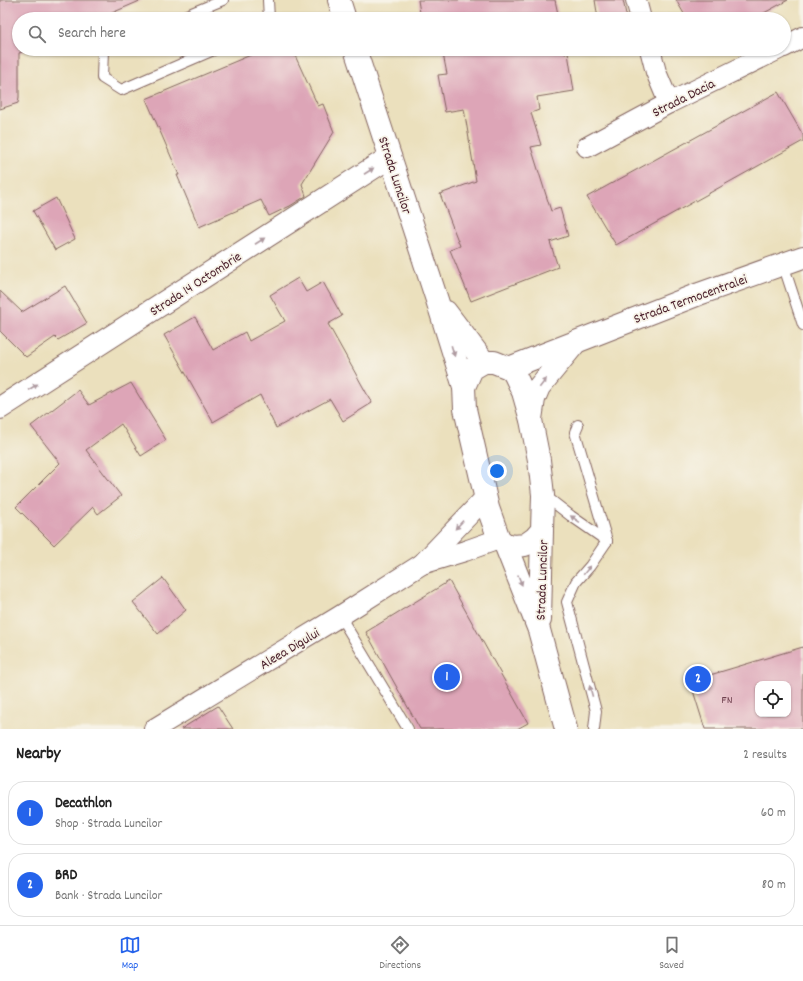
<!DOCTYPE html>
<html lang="en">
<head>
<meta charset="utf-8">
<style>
  :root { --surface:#fff; --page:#f2f2f2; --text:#222; --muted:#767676; --line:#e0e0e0; --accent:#2563eb }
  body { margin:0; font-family:Dekko,sans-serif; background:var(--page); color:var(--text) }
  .controls { position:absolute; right:12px; bottom:12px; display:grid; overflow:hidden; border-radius:8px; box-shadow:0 1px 3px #0004 }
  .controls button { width:36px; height:36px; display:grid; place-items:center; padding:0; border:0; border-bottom:1px solid var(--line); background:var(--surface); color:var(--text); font:20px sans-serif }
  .you { position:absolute; left:497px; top:471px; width:14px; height:14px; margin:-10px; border:3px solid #fff; border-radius:50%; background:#1a73e8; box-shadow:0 0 0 6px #1a73e833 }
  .badge { display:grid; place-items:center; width:26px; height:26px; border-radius:50%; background:var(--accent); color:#fff; font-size:13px; font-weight:700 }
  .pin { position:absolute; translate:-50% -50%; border:2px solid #fff; box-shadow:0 1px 4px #0006 }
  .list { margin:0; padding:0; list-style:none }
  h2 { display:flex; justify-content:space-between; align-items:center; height:52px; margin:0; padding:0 16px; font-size:17px }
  h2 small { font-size:13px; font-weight:400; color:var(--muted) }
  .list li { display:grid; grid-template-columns:26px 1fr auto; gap:12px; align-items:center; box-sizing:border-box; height:64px; margin:0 8px 8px; padding:0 8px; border:1px solid var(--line); border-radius:16px }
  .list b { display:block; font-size:15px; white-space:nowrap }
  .list p { margin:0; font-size:13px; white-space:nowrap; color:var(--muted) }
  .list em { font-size:13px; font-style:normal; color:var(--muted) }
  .icon { flex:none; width:22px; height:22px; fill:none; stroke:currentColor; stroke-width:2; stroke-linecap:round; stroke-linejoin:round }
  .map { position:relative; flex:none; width:803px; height:729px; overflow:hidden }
  .search { position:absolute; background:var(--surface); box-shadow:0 1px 3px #0004; left:12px; right:12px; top:12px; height:44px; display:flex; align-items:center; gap:10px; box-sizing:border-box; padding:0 14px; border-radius:22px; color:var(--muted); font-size:15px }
  .sheet { height:196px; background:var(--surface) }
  nav { display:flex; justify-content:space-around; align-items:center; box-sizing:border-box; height:56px; border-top:1px solid var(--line); background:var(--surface); font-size:11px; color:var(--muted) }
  nav a { display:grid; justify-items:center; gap:2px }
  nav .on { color:var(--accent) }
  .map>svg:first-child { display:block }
</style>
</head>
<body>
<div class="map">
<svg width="803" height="729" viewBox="0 0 803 729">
  <rect width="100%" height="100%" fill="#f7f3e8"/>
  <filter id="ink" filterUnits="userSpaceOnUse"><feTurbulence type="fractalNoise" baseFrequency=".025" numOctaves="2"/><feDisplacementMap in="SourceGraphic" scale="8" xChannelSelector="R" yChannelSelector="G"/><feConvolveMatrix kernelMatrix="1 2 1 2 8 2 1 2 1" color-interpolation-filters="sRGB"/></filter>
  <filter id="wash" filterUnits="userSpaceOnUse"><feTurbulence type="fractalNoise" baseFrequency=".012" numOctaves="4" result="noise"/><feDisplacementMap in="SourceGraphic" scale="16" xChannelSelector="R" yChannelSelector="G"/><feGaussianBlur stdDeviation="0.9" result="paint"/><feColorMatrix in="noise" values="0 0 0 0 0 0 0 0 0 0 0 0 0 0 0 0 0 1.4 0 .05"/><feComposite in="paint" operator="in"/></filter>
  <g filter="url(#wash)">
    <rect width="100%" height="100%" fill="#ebe0bd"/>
    <g id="blocks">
      <g fill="#dda5b7" fill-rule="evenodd">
        <polygon points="0,0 142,0 98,19 19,19 19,49 29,49 19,53 19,97 18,103 0,109"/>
        <polygon points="418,0 555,0 559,19 421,19"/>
        <polygon points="595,0 623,0 627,19 598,19"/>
        <polygon points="676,0 788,0 753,19 687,19"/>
        <polygon points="265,49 292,49 318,106 323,104 334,132 302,184 306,196 290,206 269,216 261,200 199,227 177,175 179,175 146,99"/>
        <polygon points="442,49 564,49 565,54 568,53 574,91 537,97 539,110 531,113 541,145 531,147 551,211 560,208 568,236 550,242 558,267 471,301 450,250 460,246 440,194 476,181 464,109 445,112 438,75 447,74"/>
        <polygon points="778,92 803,135 803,141 616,245 587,197"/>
        <polygon points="56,198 75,239 55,250 33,211"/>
        <polygon points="298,278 306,292 323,282 342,316 328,324 372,403 343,421 330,399 276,428 260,395 213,422 164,335 195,317 213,350 245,332 249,341 285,321 270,295"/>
        <polygon points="65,286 87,323 58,340 55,337 26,357 0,331 0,291 22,312"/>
        <polygon points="131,383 166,440 141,456 121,424 86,450 121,496 98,514 93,507 54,545 16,507 60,463 31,426 78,390 89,405"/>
        <polygon points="163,578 186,610 158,634 133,602"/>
        <polygon points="449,581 528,723 517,729 420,729 366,632"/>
        <path d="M803 647V729H705L690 681ZM758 684H788V714H758Z"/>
        <polygon points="218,706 233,729 181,729"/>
      </g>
    </g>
  </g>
  <g filter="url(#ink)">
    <use href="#blocks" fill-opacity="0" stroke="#82635e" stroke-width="1"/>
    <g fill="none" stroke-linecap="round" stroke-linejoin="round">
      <defs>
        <g id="lane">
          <polyline points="268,0 269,19"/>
          <polyline points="177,19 223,0"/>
          <polyline points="105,49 103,50 102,78 121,90 216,49"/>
          <polyline points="783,264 803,325"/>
          <polyline points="578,425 575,432 607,541"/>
          <polyline points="544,495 571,516 607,541"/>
          <polyline points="340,616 408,729"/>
          <polyline points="594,729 596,711 567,602 576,582 590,566 607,541"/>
        </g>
        <g id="street">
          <polyline points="636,0 641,19"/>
          <polyline points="784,47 803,37"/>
          <polyline points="650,49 656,72 669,103"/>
          <polyline points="587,147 669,103 779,49"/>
          <polyline points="422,564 465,551 499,539"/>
          <polyline points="154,729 340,616 422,564 486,497"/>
        </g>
        <g id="secondary">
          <polyline points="339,0 345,19"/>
          <polyline points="355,49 437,300 464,387"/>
          <polyline points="446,312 484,362"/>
          <polygon points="484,362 494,362 509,368 514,373 523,392 531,420 539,460 543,495 542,530 535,538 525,545 514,546 505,544 499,539 488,508 465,409 464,387 472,369"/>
          <polyline points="509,368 699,294 803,257"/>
          <polyline points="0,408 390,157"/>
          <polyline points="531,419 534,399 539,387 576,342"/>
          <polyline points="505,544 539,630 566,729"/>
          <polyline points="540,620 542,530"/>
        </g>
      </defs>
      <use href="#lane" stroke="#82635e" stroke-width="12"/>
      <use href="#street" stroke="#82635e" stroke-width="22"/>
      <use href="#secondary" stroke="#82635e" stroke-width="24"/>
      <use href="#lane" stroke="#fff" stroke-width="10"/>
      <use href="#street" stroke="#fff" stroke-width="20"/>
      <use href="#secondary" stroke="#fff" stroke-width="22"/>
    </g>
    <defs><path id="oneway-solid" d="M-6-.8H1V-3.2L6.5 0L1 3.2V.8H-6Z"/></defs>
    <g fill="#ae9aa0">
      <use href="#oneway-solid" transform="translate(369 171) rotate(-33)"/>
      <use href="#oneway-solid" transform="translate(260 241) rotate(-33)"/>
      <use href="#oneway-solid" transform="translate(453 351) rotate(73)"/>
      <use href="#oneway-solid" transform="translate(543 383) rotate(-53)"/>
      <use href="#oneway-solid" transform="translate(33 387) rotate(-33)"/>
      <use href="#oneway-solid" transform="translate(575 519) rotate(-145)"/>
      <use href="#oneway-solid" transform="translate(459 525) rotate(133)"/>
      <use href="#oneway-solid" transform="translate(587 570) rotate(-51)"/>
      <use href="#oneway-solid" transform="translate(520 580) rotate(68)"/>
      <use href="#oneway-solid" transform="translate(591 691) rotate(-105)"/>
    </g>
  </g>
  <g text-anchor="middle" stroke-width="3.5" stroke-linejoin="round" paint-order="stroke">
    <g font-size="12" fill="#6f404e">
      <text x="727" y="703">FN</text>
    </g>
    <g font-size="14" fill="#4a1f2b" stroke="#f7f3e8">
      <text transform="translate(683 97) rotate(-27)" y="5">Strada Dacia</text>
      <text transform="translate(396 175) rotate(72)" y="5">Strada Luncilor</text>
      <text transform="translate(195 283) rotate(-33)" y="5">Strada 14 Octombrie</text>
      <text transform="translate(690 298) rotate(-20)" y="5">Strada Termocentralei</text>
      <text transform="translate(541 580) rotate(-88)" y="5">Strada Luncilor</text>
      <text transform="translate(289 648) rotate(-31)" y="5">Aleea Digului</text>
    </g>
  </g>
</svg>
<div class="controls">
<button><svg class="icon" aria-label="locate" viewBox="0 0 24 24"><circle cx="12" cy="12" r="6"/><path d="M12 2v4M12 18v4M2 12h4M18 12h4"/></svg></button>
</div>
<div class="you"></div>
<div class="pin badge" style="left:447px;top:677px">1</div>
<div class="pin badge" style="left:698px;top:679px">2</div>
<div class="search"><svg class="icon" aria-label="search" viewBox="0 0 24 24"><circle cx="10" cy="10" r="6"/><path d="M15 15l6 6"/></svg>Search here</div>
</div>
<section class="sheet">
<h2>Nearby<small>2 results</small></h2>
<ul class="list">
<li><span class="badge">1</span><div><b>Decathlon</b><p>Shop · Strada Luncilor</p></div><em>60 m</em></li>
<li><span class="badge">2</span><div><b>BRD</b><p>Bank · Strada Luncilor</p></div><em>80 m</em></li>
</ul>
</section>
<nav>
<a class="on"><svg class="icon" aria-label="map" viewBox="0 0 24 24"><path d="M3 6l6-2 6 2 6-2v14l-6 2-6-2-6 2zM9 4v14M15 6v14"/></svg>Map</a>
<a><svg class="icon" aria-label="directions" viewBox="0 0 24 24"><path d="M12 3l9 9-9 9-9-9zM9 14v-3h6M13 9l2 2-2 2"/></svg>Directions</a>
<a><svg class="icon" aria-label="saved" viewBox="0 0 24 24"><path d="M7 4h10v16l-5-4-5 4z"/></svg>Saved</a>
</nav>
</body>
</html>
